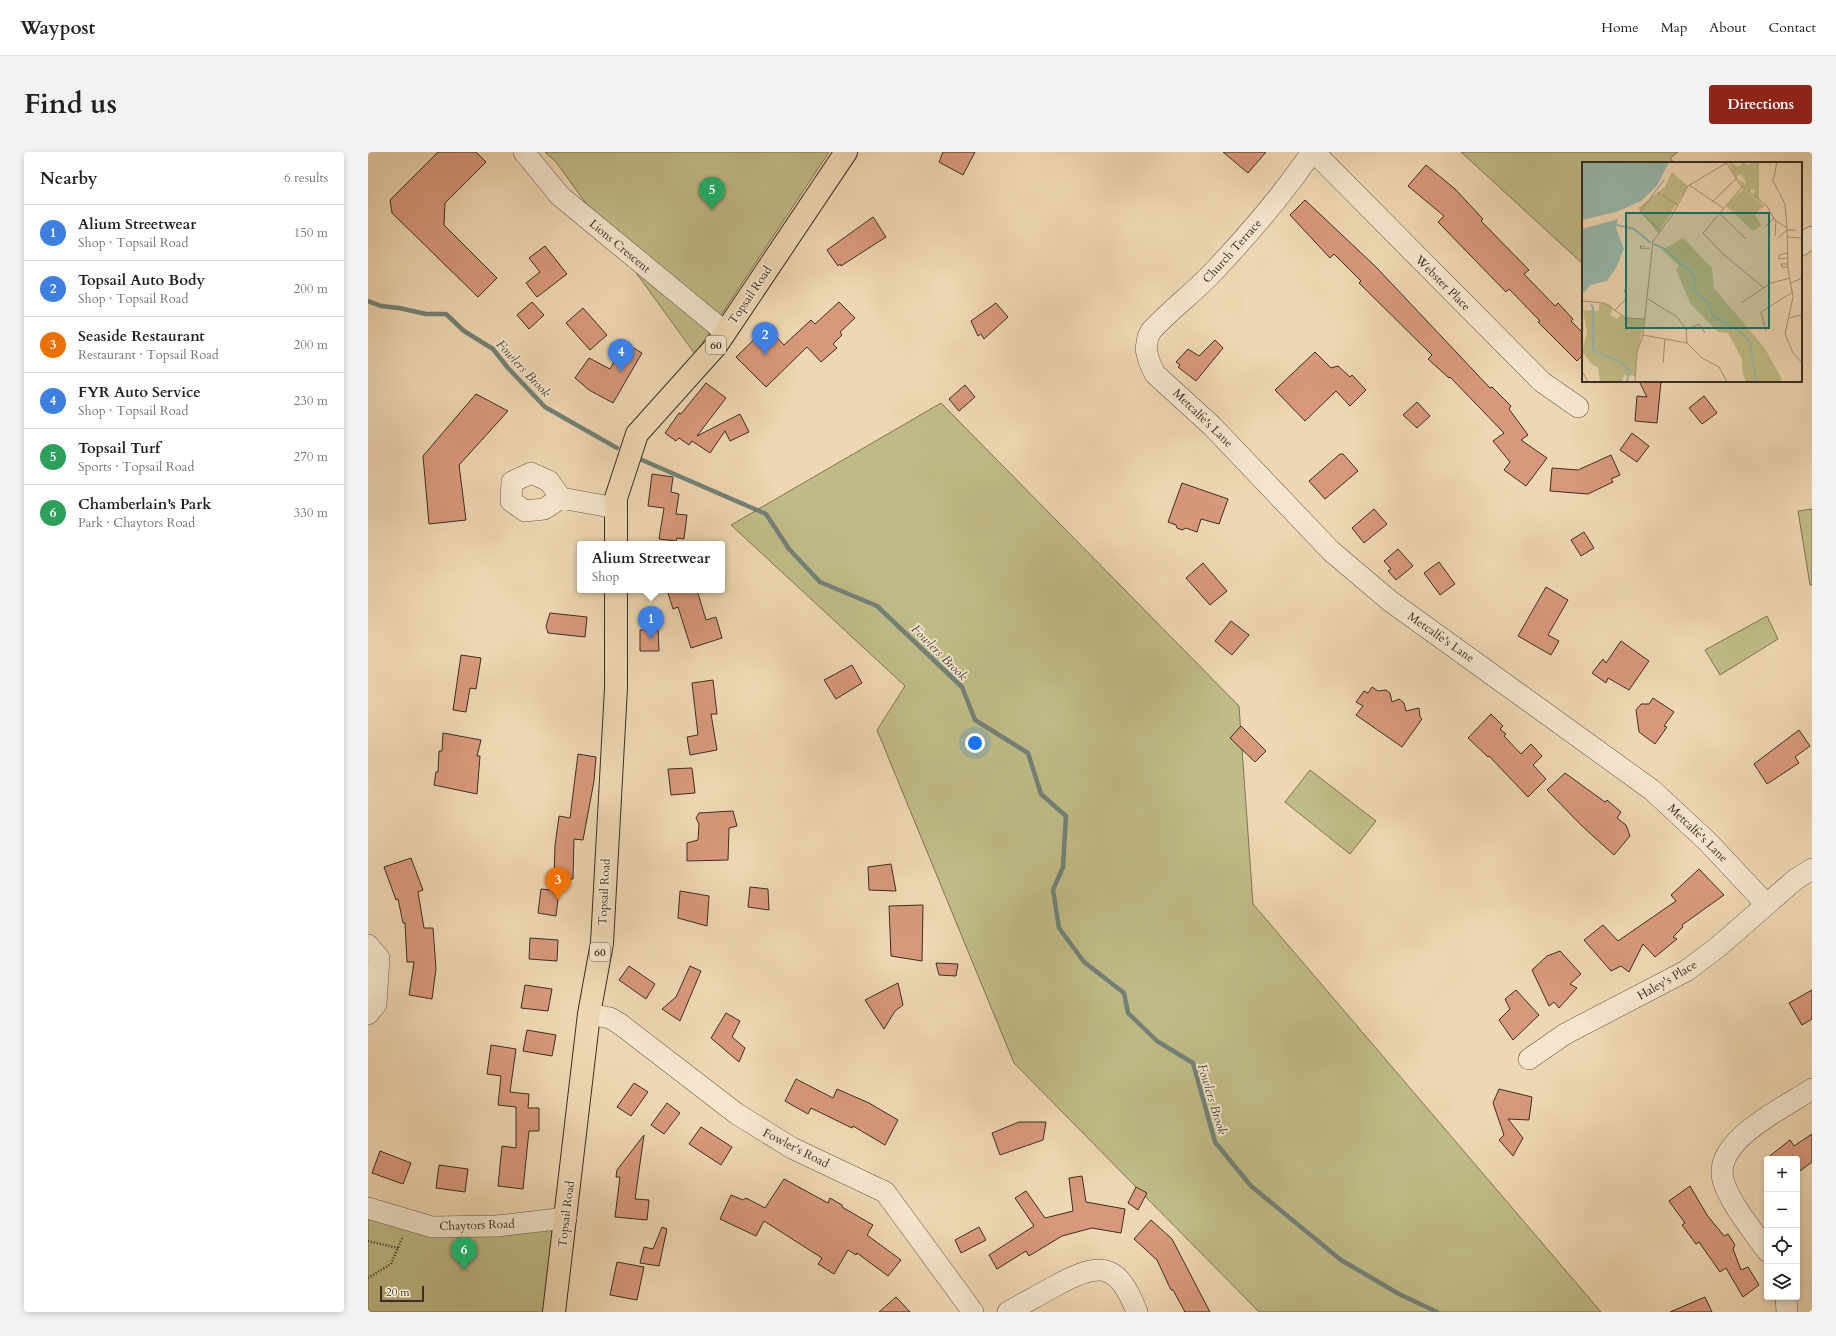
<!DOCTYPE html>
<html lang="en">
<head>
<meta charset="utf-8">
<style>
  :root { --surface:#fff; --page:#f2f2f2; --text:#202124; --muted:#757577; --line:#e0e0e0; --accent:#8f2418 }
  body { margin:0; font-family:Cardo,serif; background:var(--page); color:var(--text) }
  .controls { position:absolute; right:12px; bottom:12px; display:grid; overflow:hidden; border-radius:4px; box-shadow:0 2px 6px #0003 }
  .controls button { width:36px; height:36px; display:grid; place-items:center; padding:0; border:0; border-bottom:1px solid var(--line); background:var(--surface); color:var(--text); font:20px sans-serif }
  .scale { position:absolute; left:12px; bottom:10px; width:44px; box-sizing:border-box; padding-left:4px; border:2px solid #3b2e25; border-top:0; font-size:11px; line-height:14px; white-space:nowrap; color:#3b2e25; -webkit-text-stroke:3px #f4e5cd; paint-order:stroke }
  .you { position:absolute; left:607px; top:591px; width:14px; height:14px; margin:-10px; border:3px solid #fff; border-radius:50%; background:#1a73e8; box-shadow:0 0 0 6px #1a73e833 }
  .badge { display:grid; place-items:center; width:26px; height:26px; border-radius:50%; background:var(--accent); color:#fff; font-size:13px; font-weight:700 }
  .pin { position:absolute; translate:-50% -33px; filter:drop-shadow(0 1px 2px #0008) }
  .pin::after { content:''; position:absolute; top:21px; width:14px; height:12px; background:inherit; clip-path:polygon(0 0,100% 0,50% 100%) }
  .popup { position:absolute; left:209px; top:389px; width:148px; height:52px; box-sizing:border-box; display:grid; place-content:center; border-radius:4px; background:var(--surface); filter:drop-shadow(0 1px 3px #0005); font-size:13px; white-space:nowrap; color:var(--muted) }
  .popup b { font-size:15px; color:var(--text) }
  .popup::after { content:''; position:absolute; left:50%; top:100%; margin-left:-8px; border:8px solid transparent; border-top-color:var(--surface) }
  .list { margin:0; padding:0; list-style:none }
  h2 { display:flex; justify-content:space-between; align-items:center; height:52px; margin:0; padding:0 16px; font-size:17px }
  h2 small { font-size:13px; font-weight:400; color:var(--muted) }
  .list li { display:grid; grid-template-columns:26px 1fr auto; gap:12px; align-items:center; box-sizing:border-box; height:56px; padding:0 16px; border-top:1px solid var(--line) }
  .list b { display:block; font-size:15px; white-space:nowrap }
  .list p { margin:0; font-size:13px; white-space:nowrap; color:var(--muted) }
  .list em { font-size:13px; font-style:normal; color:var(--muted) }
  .icon { flex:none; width:22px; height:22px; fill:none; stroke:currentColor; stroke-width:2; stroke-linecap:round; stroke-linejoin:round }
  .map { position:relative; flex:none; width:1444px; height:1160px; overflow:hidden; border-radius:4px }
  header { display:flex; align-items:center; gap:24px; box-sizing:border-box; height:56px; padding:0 20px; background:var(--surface); border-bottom:1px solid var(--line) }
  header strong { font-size:19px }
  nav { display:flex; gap:22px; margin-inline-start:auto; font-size:14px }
  .intro { display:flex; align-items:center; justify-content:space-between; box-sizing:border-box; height:96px; padding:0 24px }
  h1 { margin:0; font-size:28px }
  .button { padding:10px 18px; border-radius:4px; background:var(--accent); color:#fff; font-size:14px; font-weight:700 }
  main { display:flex; gap:24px; padding:0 24px }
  aside { flex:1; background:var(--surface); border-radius:4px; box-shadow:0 2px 6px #0003 }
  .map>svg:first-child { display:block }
</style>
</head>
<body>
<header>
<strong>Waypost</strong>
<nav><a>Home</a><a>Map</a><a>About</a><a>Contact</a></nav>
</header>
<div class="intro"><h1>Find us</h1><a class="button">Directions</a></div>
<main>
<aside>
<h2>Nearby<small>6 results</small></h2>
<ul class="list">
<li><span class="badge" style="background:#3f7fe0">1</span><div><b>Alium Streetwear</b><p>Shop · Topsail Road</p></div><em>150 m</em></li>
<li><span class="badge" style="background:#3f7fe0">2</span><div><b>Topsail Auto Body</b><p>Shop · Topsail Road</p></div><em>200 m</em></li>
<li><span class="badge" style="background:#e8710a">3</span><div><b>Seaside Restaurant</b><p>Restaurant · Topsail Road</p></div><em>200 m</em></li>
<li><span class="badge" style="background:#3f7fe0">4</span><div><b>FYR Auto Service</b><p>Shop · Topsail Road</p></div><em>230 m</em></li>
<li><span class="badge" style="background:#2e9e5b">5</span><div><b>Topsail Turf</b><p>Sports · Topsail Road</p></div><em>270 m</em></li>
<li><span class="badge" style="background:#2e9e5b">6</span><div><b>Chamberlain's Park</b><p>Park · Chaytors Road</p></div><em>330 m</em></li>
</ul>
</aside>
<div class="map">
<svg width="1444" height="1160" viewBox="0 0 1444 1160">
  <rect width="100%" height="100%" fill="#eed7b2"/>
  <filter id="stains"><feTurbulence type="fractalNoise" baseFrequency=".005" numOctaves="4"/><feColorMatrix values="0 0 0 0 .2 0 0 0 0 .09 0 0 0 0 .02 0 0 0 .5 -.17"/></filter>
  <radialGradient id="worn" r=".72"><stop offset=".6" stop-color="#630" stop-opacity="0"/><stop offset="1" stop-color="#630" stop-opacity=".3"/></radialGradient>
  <g fill="#c0bc87" stroke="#7e7556">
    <polygon points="177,0 461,0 327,202 188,10"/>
    <polygon points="1093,0 1310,0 1302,6 1306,11 1215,11 1215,112"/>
    <polygon points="573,251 871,554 885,752 1233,1160 891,1160 646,911 509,578 537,534 363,373"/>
    <polygon points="1444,357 1444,433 1442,433 1430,359"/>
    <polygon points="1399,464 1410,487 1352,523 1337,498"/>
    <polygon points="942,618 1008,669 982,702 917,650"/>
    <polygon points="0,1056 64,1075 198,1066 186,1160 0,1160"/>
  </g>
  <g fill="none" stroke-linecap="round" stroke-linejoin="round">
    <g stroke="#738177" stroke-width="4.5">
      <polyline points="0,149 13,154 31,156 58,162 78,162 96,179 125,197 140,216 177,255 249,296"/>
      <polyline points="274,308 398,362 421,397 452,430 509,454 594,535 607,568 660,601 673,642 698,664 695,715 685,738 691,776 716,810 756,841 760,861 789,889 825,911 847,990 883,1034 973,1108 1031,1142 1069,1160"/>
    </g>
  </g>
  <g fill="#d8987b" stroke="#3b2e25">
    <polygon points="70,0 108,0 118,10 77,51 76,73 129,126 110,145 24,61 22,48"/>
    <polygon points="575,0 607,0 595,23 571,10"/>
    <polygon points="855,0 898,0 880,21"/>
    <polygon points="1058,13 1087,37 1115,67 1113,69 1161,118 1156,122 1187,154 1190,151 1205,167 1203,169 1215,181 1215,203 1209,209 1170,170 1172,169 1141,137 1138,140 1070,70 1076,64 1040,34"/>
    <polygon points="937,48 1008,115 1122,236 1124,235 1143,254 1141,257 1160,283 1153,288 1179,306 1158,334 1136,318 1142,310 1125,289 1136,281 1082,225 1081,226 1060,207 1064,203 991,131 993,129 966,102 962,106 922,63"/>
    <polygon points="505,65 518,85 473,114 472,112 470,114 459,98"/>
    <polygon points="177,94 199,122 169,145 158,131 172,120 161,106"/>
    <polygon points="164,150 176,163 161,177 149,163"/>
    <polygon points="471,150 487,166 472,180 474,183 465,192 469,196 453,210 439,195 398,235 368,205 399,175 416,193 443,168 447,172"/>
    <polygon points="628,151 640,165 616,187 613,182 610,184 603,169"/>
    <polygon points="215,156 239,183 222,198 198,171"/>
    <polygon points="847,188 855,196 828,229 810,215 812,213 808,210 820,197 831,204"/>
    <polygon points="257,191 274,201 245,251 221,238 207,226 221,206 242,217"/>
    <polygon points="947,200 963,216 970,214 982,225 984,223 998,238 982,254 968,239 937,269 907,238"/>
    <polygon points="1271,229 1293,229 1289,271 1267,269 1269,244 1279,245"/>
    <polygon points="338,231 358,246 329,284 372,262 381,280 362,289 357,279 342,301 324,289 321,293 311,286 308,289 297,281 311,261 313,262"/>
    <polygon points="597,233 607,245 591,259 581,247"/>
    <polygon points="108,242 140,259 91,313 98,368 61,372 55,304"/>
    <polygon points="1336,244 1349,261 1334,272 1321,256"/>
    <polygon points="1049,250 1062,264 1049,276 1035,263"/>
    <polygon points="1264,281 1281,294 1269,310 1252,298"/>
    <polygon points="972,302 975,302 990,319 957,347 941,329"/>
    <polygon points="1243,303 1252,323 1243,327 1245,330 1220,342 1182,339 1184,316 1210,318"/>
    <polygon points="284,322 305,325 303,340 311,342 308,362 319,363 316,387 309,386 308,389 291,387 296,356 280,354"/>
    <polygon points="814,331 860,347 851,372 833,367 829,380 818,376 814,378 809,376 808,373 800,370"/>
    <polygon points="1006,357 1019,372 996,391 984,376"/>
    <polygon points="1216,380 1226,396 1213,404 1203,388"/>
    <polygon points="1030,397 1045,414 1028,428 1020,419 1023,417 1016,409"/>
    <polygon points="1071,410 1087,432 1072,443 1056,421"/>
    <polygon points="835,411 859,439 842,453 818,426"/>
    <polygon points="1178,435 1200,448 1180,483 1191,489 1183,503 1150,484"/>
    <polygon points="308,438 329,438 338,468 348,465 354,486 323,496 310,455 305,457 300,441"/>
    <polygon points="182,461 219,465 217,485 180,481 178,474"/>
    <polygon points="863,469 881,483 864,503 847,489"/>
    <polygon points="290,477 291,499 272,499 272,478"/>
    <polygon points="1253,489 1281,509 1261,538 1240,526 1238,531 1224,521 1235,507 1238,511"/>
    <polygon points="93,503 113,506 108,537 102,536 98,560 85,558"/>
    <polygon points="484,513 494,531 468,547 456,528"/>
    <polygon points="345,528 349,562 343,562 349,598 322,603 319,585 330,583 324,531"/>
    <polygon points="1004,535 1010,539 1018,538 1022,541 1024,550 1031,547 1036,551 1038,559 1051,556 1052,565 1054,567 1034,595 988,563 995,554 988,550 996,539 1000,541"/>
    <polygon points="1285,546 1306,560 1296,574 1299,575 1287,592 1271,580 1268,558 1273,552 1281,552"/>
    <polygon points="1123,562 1135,574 1132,577 1138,582 1136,584 1153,602 1163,592 1174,604 1165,613 1178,627 1160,645 1121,604 1120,605 1100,586"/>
    <polygon points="873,574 898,599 887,610 862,586"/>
    <polygon points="1431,578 1442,594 1427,605 1431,611 1399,632 1386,612"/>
    <polygon points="75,581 113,588 109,604 112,604 109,642 66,633 68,620 70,620 71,599 74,599"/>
    <polygon points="210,602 228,605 226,629 215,688 206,687 205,727 186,727 187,694 191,664 202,666"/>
    <polygon points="324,616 327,641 303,643 300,617"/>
    <polygon points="1197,621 1237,650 1239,648 1253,660 1249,666 1258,673 1262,684 1246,703 1214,674 1179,638"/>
    <polygon points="365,659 369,674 361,676 360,708 319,709 319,691 330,688 331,672 328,666 331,661"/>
    <polygon points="43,706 55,738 50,740 56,776 65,776 68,817 64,847 41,843 46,810 39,810 37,771 35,771 30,747 28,748 16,715"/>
    <polygon points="523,712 528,739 501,738 500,715"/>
    <polygon points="1331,717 1356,743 1314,773 1315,775 1305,785 1309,787 1287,805 1275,792 1261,820 1253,814 1243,819 1216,788 1235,773 1250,789 1308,749 1303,743"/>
    <polygon points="382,735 400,737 401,758 380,755"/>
    <polygon points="173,737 191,739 188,764 170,761"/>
    <polygon points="312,739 341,744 339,774 310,766"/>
    <polygon points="555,753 554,809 523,804 521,754"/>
    <polygon points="162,786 190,788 189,809 161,807"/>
    <polygon points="1192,799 1213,822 1202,832 1209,836 1191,856 1186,850 1181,854 1164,818 1179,804"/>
    <polygon points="568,811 590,812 588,824 571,823"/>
    <polygon points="261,814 287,832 278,847 251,828"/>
    <polygon points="322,814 333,819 312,869 294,857 308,845"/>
    <polygon points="530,831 535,853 527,859 516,877 497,848"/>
    <polygon points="157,833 184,837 180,859 153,856"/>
    <polygon points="1148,838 1171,863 1145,888 1131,868 1142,857 1137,847"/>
    <polygon points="1444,838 1444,867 1434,873 1421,851"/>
    <polygon points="358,861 372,869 364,885 377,896 371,910 343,886"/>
    <polygon points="159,878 188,883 184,904 155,899"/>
    <polygon points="123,893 148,897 142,940 161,942 160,956 171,956 171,979 161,979 155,1037 130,1034 134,994 148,996 148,955 130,953 133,924 119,922"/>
    <polygon points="428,927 465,946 469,937 501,951 530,968 517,993 485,974 484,976 443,956 440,962 417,949"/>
    <polygon points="266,931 280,940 263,964 249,955"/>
    <polygon points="1131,937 1164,945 1161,968 1140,967 1155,986 1145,1004 1131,988 1136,983 1125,951"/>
    <polygon points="299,951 312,961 296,982 283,973"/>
    <polygon points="651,970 678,970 675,988 632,1003 624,981"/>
    <polygon points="333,975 364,995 353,1013 321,992"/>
    <polygon points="1444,982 1444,1010 1429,1021 1429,1007 1398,1007 1422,988 1426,994"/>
    <polygon points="276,983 267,1047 281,1048 279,1068 247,1065 252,1025 248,1025 249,1018"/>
    <polygon points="12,999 43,1011 35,1032 4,1021"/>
    <polygon points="71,1013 100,1017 97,1040 68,1036"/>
    <polygon points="714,1024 718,1050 757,1057 753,1081 724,1076 694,1084 661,1104 658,1099 629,1117 621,1103 666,1074 647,1046 658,1039 677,1066 705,1059 701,1026"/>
    <polygon points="416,1027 460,1051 462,1046 474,1053 474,1055 505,1073 499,1083 533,1108 520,1124 489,1101 488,1103 480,1098 466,1122 450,1112 454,1106 396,1069 388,1084 352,1067 363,1043 375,1048 378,1046 397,1056"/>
    <polygon points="1322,1034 1339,1063 1356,1084 1360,1082 1367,1093 1365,1097 1373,1118 1380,1115 1391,1133 1375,1145 1358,1116 1352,1120 1331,1090 1328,1092 1314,1073 1317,1071 1301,1049"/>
    <polygon points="768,1035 779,1041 770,1058 760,1051"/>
    <polygon points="783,1068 804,1087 842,1160 817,1160 805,1138 803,1138 789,1108 766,1087"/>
    <polygon points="294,1075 299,1077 291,1114 272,1111 276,1095 285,1097"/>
    <polygon points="611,1075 618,1088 593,1101 587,1088"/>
    <polygon points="249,1110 276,1115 269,1148 242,1143"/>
    <polygon points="528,1145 542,1160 511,1160"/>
    <polygon points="1337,1145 1344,1160 1302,1160"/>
  </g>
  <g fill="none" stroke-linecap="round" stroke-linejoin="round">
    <defs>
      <g id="minor">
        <polyline points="156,0 192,44 357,180"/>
        <path d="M944 0C915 42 882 81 847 118 827 140 803 157 783 179L780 185 778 197 781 209 787 222 844 274 963 399 1022 449 1284 638 1340 690 1398 752"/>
        <polyline points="946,0 1174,230 1210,255"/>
        <polyline points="1433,93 1444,85"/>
        <polyline points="193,346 181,329 163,321 144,330 143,349 157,359 176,357 193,346 248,356"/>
        <polyline points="0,793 11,806 8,852 0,862"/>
        <polyline points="221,862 242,866 252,872 369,962 424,996 517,1040 605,1160"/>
        <polyline points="1161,907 1197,882 1318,819 1350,795 1428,727 1444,717"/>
        <polyline points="0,1056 64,1075 129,1074 198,1066"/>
        <path d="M1399 1099C1385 1079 1364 1054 1356 1031 1341 990 1416 956 1444 937"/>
        <polyline points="1418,1145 1419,1160"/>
        <path d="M640 1160C656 1151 673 1142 689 1133 733 1109 750 1111 769 1160"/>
      </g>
      <g id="major">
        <polyline points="248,392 248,346 269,282 348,194 478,0"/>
        <polyline points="186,1160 221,862 234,791 248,536 248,438"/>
      </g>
    </defs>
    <use href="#minor" stroke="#685848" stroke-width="22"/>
    <use href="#major" stroke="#3b2e25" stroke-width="24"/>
    <g stroke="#3b2e25" stroke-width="2.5" stroke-dasharray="1 2" stroke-linecap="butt">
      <polyline points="0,1089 30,1096"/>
      <polyline points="0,1126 23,1112 35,1084"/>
    </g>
    <use href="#minor" stroke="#f4e5cd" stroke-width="21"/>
    <use href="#major" stroke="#eed7b2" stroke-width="22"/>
  </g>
  <g text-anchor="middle" stroke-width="3.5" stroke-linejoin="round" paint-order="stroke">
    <g fill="#f4e5cd" stroke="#726557" stroke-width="1">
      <rect x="338" y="184" width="20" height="18" rx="3"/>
      <rect x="222" y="791" width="20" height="18" rx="3"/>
    </g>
    <g font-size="11" font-weight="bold" fill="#3b2e25">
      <text x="348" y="197">60</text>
      <text x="232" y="804">60</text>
    </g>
    <g font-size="12" fill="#3b2e25" stroke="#f4e5cd">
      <text transform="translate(252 94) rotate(40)" y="4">Lions Crescent</text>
      <text transform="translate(864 99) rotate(-48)" y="4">Church Terrace</text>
      <text transform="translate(1075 131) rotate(45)" y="4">Webster Place</text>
      <text transform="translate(382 143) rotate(-56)" y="4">Topsail Road</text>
      <text transform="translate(835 266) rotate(44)" y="4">Metcalfe's Lane</text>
      <text transform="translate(1073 485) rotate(35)" y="4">Metcalfe's Lane</text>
      <text transform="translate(1330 681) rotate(44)" y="4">Metcalfe's Lane</text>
      <text transform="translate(236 740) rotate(-87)" y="4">Topsail Road</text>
      <text transform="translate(1299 828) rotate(-30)" y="4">Haley's Place</text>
      <text transform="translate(428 996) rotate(27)" y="4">Fowler's Road</text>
      <text transform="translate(198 1062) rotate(-83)" y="4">Topsail Road</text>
      <text transform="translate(109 1073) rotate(-2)" y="4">Chaytors Road</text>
    </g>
    <g font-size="13" font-style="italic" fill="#4e4a40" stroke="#f4e5cd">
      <text transform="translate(156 216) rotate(47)" y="5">Fowlers Brook</text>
      <text transform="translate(572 500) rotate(45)" y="5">Fowlers Brook</text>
      <text transform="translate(845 947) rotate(73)" y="5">Fowlers Brook</text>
    </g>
  </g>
  <g transform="translate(1214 10)">
    <rect width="220" height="220" fill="#eed7b2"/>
    <path d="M147 0 156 5 162 0 165 3 177 0V38L171 32 173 28 169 27 168 31 161 25 157 17 163 22 164 20 159 12 153 16ZM90 10 106 24 76 71 56 46 83 25ZM161 27 182 44 173 52 179 64 171 69 144 44ZM101 76 130 106 132 126 182 185 200 217 197 220H164L160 209V197L146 171 136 170 108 141 94 108 97 104 80 88ZM17 141 27 142 31 146 28 153 35 157 39 153 44 156 63 157 55 190 53 214 42 213 40 220H18L16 205 11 203 0 190 5 171 1 148 17 149Z" fill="#c0bc87"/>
    <path d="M0 0H87L75 24 59 39 34 50 0 58ZM36 57 34 66 42 87 34 106 25 119 8 123 2 131 0 129V67Z" fill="#99b9ae"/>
    <path fill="none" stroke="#99b9ae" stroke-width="2" d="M35 63 52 67 69 81M72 82 83 87 109 111 113 117 112 128 126 141 131 154 160 171 168 180 174 220M9 142 11 146V188L41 201 47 208 45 220"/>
    <path fill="none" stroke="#a6937a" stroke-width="1" d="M144 0 160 25 185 44 193 58 205 66 206 107 211 135 203 172 211 191 220 201M195 0 191 19 203 42 205 66M107 23 141 46M160 25 121 71 141 92 182 126M75 30 96 43M130 40 154 17M137 51 164 77M183 65 192 56M79 69 58 50 82 18M193 74 194 59M206 75 220 76M196 76 205 68H214M63 85 58 84 59 87 68 86M206 91 197 93V97L206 96M206 102H199L200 105H206M209 121 220 116M66 137 95 155 104 167 105 181 120 196 137 205 145 220M0 139 22 141 44 156 63 157M159 141 189 121 208 116M33 148 45 136 42 127M0 152V139M207 156 219 153M104 168 117 162 123 171M184 169 179 150 211 130M61 173 105 181M81 201 83 177M0 209 6 220M53 220 55 190 61 173 71 79 91 52 106 24 146 0"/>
    <path fill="#0f766e" fill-opacity="0.15" stroke="#0f766e" stroke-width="2" d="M44 51H187V166H44Z"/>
    <rect width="220" height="220" fill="none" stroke="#3b2e25" stroke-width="2"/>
  </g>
  <rect width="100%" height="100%" filter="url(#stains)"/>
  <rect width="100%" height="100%" fill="url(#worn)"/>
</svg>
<div class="controls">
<button>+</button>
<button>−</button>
<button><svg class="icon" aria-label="locate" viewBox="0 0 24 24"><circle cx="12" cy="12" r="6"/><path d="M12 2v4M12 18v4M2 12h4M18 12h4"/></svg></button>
<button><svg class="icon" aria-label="layers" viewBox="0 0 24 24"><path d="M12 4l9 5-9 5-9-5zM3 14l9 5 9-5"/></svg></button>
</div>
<div class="scale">20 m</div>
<div class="you"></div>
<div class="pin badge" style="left:283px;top:487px;background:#3f7fe0">1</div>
<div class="popup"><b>Alium Streetwear</b>Shop</div>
<div class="pin badge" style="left:397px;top:203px;background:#3f7fe0">2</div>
<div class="pin badge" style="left:190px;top:748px;background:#e8710a">3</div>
<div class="pin badge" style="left:253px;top:220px;background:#3f7fe0">4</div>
<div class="pin badge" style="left:344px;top:58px;background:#2e9e5b">5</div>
<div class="pin badge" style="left:96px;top:1118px;background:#2e9e5b">6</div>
</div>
</main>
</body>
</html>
